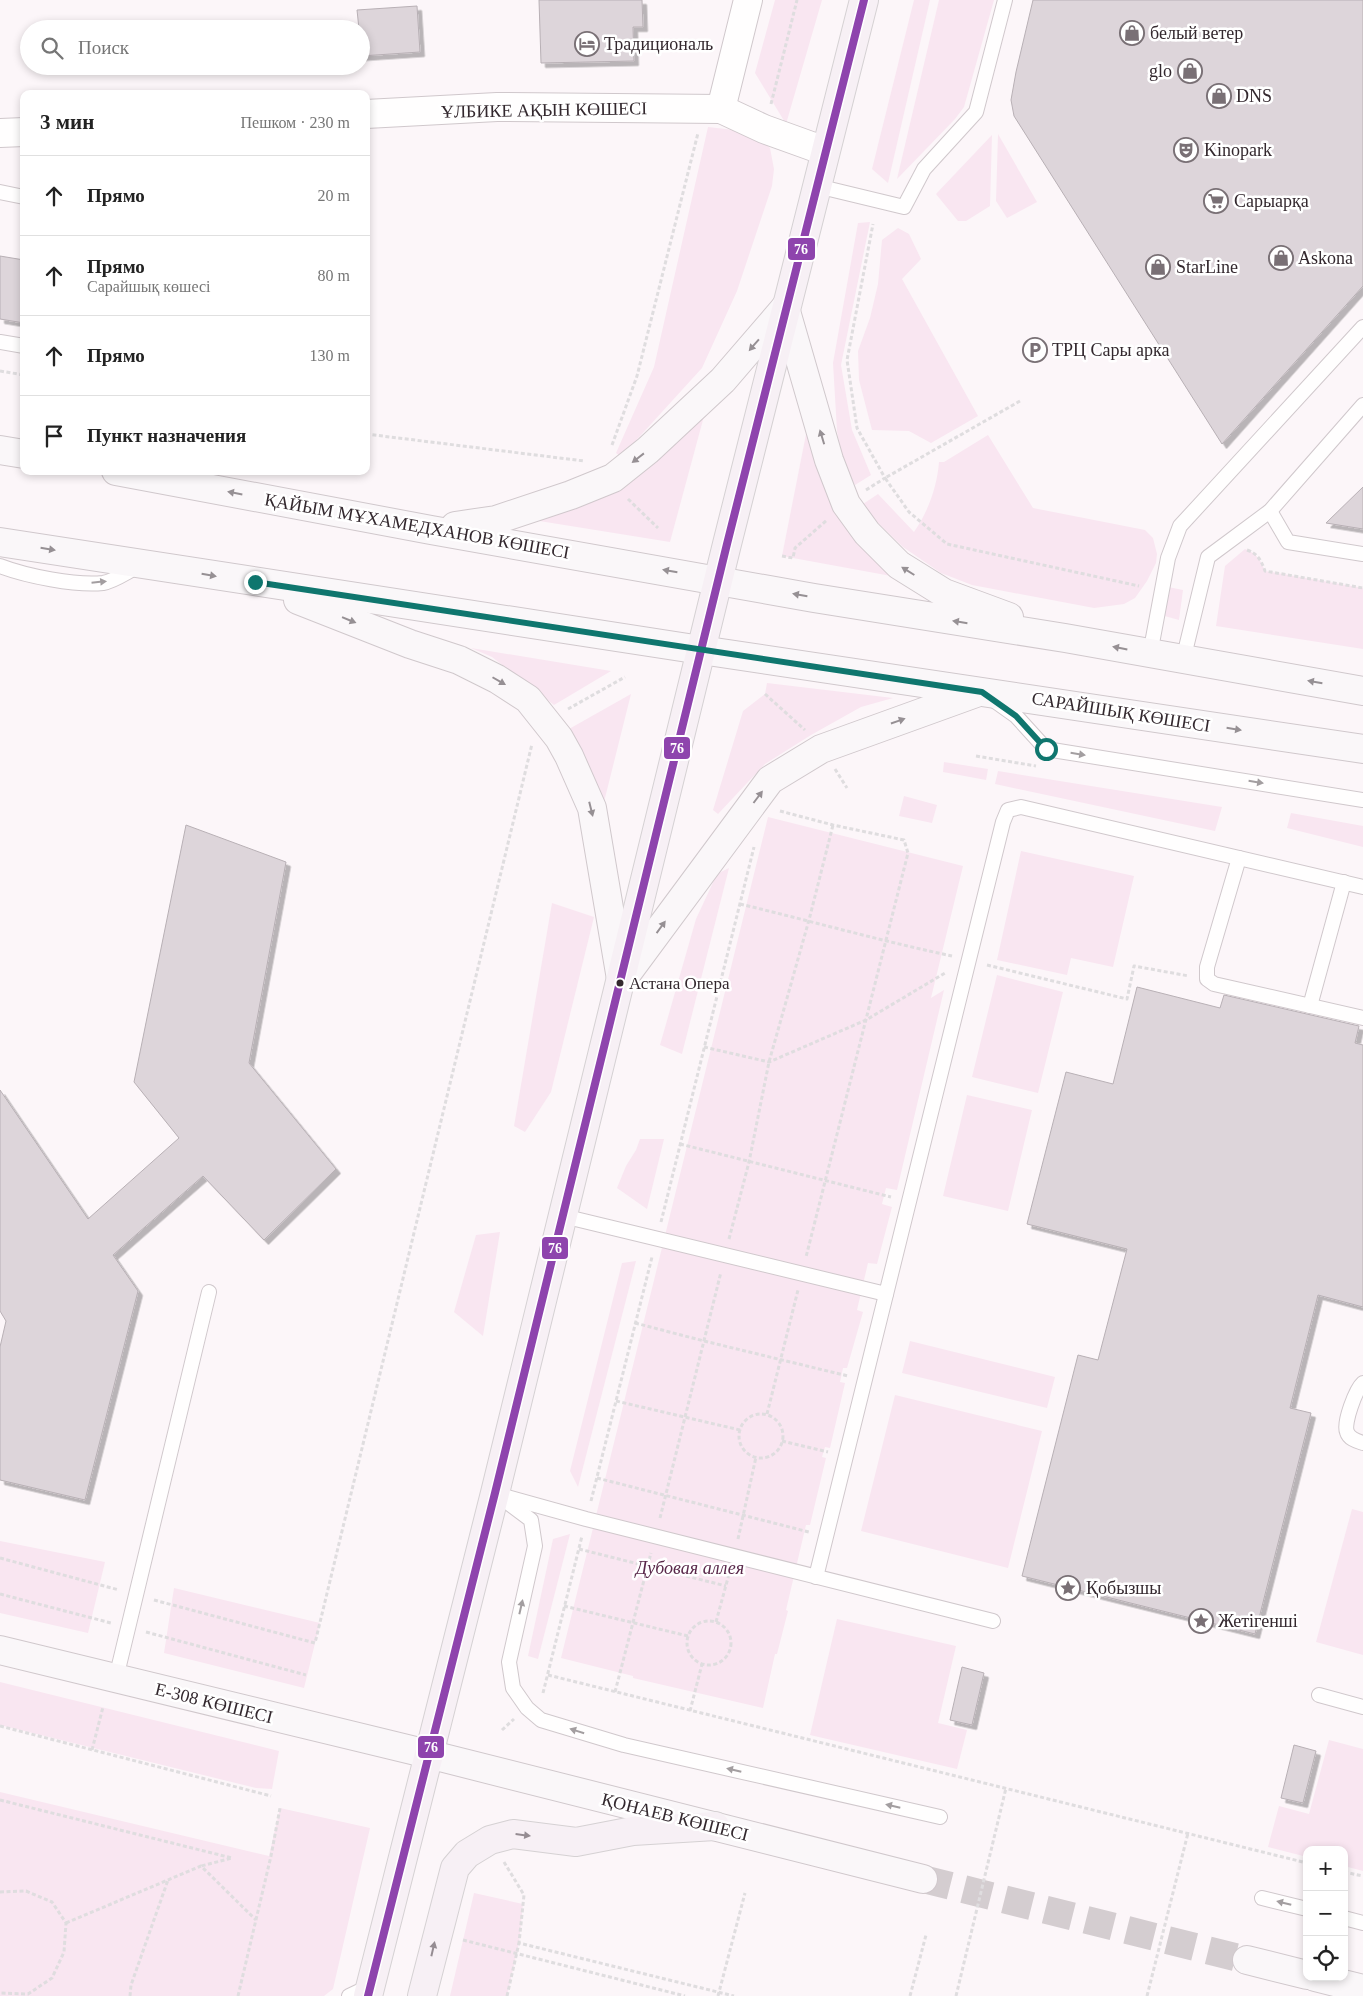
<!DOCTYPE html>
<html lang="ru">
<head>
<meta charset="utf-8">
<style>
  :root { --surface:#fff; --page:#f6f6f6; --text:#222; --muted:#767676; --line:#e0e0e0 }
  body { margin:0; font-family:"Times New Roman",serif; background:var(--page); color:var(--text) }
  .controls { position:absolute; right:15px; bottom:15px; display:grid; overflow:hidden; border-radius:10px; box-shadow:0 2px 8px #0003 }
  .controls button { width:45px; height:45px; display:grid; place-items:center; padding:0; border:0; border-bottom:1px solid var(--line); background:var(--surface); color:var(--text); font:25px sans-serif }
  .stop { position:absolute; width:15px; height:15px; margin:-11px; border:4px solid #0f766e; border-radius:50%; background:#fff }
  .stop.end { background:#0f766e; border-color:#fff; box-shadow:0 1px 5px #0008 }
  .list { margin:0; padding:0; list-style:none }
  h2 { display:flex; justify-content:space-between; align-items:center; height:65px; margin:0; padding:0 20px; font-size:21px }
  h2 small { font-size:16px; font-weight:400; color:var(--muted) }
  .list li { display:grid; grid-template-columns:32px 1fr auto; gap:15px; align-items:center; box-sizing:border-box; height:80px; padding:0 20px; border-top:1px solid var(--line) }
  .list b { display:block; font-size:19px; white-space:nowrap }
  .list p { margin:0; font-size:16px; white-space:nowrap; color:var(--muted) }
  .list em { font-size:16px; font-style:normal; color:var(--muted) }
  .icon { flex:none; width:28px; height:28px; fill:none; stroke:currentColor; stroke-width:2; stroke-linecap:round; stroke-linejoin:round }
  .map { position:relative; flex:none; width:1363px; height:1996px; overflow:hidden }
  .search { position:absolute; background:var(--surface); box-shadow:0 2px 8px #0003; left:20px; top:20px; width:350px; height:55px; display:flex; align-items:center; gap:12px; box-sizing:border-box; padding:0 18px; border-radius:28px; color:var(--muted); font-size:19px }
  .panel { position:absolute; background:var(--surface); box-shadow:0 2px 8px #0003; left:20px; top:90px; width:350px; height:385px; border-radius:10px }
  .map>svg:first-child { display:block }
</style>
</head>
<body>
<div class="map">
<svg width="1363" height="1996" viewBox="0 0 1363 1996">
  <defs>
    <filter id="shadow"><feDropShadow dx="4.5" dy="4.5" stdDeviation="0" flood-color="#0004"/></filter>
  </defs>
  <rect width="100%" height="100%" fill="#fcf6f9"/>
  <g fill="#f9e6f1">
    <polygon points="775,0 822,0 786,124 755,73"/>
    <polygon points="914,0 930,0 888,183 872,169"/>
    <polygon points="939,0 994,0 964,107 955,119 897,179"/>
    <polygon points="708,127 752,132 770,148 774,169 772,186 737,291 702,368 621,457 616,453 654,367"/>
    <polygon points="998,134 1037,202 1007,218 996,201"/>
    <polygon points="992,135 990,206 966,221 958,221 936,194"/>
    <polygon points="870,222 841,365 852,430 871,475 855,485 842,460 837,431 833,363 858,223"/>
    <polygon points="898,228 909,234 921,259 902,279 978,416 931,443 909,431 872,430 859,380 858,351 870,318 878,284 882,240"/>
    <polygon points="707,405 670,542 527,519"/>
    <polygon points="810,414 902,578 782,556"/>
    <path d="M988 435 1033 508 1145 530 1153 538 1157 554 1156 563 1147 581 1135 598 1124 604 1094 608 972 585 941 573 903 547 878 523 863 504 878 494 914 532C928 512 937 487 939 462H944Z"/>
    <path d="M1245 549C1257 554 1260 559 1265 571L1363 588V649L1216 626 1225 566Z"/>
    <polygon points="1168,587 1183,590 1179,620 1161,615"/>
    <polygon points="471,648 611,671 554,705 492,657"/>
    <polygon points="767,683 893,698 861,707 811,735 765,764 718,814 713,810 743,711 765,694"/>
    <polygon points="631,694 604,802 569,729"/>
    <polygon points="944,762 988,769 986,780 943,772"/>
    <polygon points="998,771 1222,807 1215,831 995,784"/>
    <polygon points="904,796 937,805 932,823 899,816"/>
    <polygon points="1291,813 1363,826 1363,847 1287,828"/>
    <polygon points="768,817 963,866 931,998 944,990 897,1190 886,1188 882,1204 892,1207 877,1264 868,1263 857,1310 863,1312 847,1368 843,1368 840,1382 845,1383 830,1448 825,1447 822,1457 826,1458 810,1525 806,1525 786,1610 788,1611 777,1654 775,1654 763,1708 633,1678 633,1676 561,1658"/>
    <polygon points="1021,851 1134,876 1113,967 1071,958 1067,975 997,960"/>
    <polygon points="729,868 682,1054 660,1045 696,919 717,874"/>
    <polygon points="552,903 594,917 551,1092 525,1132 514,1126"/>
    <polygon points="997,975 1063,992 1038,1093 972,1077"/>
    <polygon points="967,1095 1032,1110 1008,1211 943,1196"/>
    <polygon points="640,1139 664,1139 647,1209 617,1188 626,1166 636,1150"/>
    <polygon points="500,1232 483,1336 454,1312 476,1235"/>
    <polygon points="636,1261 578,1487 570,1471 622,1263"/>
    <polygon points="910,1341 1055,1377 1047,1408 902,1373"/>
    <polygon points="895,1395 1042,1431 1008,1568 861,1531"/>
    <polygon points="1352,1509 1363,1512 1363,1655 1316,1642"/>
    <polygon points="570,1534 538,1659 528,1656 553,1539"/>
    <polygon points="0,1541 105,1562 88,1633 0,1613"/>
    <polygon points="174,1588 320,1623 304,1688 164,1653"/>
    <polygon points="837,1619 956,1646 938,1723 967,1730 957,1769 810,1735"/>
    <polygon points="0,1682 279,1751 272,1789 256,1788 0,1725"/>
    <polygon points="1329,1740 1363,1749 1363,1871 1344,1866 1344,1850 1307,1850 1307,1857 1268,1847 1279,1806 1309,1814"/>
    <polygon points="0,1792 269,1856 280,1808 370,1828 333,1989 324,1996 0,1996"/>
    <polygon points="474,1893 523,1904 519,1943 507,1996 450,1996"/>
  </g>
  <g fill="#ddd5da" stroke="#b8b0b5" filter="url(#shadow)">
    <polygon points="539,0 642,0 643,27 633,27 634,61 541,63"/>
    <polygon points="1033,0 1363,0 1363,286 1222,444 1014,116 1011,100 1016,72"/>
    <polygon points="417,6 420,52 361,56 361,29 359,29 357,10"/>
    <polygon points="0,256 24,260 24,323 0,319"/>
    <polygon points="1363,487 1363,529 1326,523"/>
    <polygon points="186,825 286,862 249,1063 336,1169 264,1240 203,1176 113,1255 138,1291 85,1500 0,1480 0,1347 6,1321 0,1311 0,1090 88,1219 179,1138 134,1082"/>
    <polygon points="1137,987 1220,1008 1224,995 1359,1026 1355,1043 1363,1045 1363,1307 1318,1295 1290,1408 1311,1413 1255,1634 1022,1576 1078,1355 1098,1360 1127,1249 1027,1224 1066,1072 1113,1084"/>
    <polygon points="962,1667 984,1673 972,1725 950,1720"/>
    <polygon points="1294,1745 1316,1751 1303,1803 1281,1798"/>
  </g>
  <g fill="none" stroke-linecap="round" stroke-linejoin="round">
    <polyline stroke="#d4cdd0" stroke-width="28" stroke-dasharray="28 14" stroke-linecap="butt" points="923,1879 1247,1960"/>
    <defs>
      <g id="lane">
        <polyline points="817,186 904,207 924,169 976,112 1005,0"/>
        <polyline points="0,192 24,197"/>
        <polyline points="0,342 24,346"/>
        <polyline points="1270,511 1288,542 1363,554"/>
        <path d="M0 566C26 576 76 586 103 583 115 581 128 571 139 566"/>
        <polyline points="1150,654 1168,558 1180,526 1363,327"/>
        <polyline points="1183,660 1208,557 1270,511 1363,405"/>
        <polyline points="992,699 1016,716 1046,749 1363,800"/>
        <polyline points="1239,858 1207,967 1207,979 1214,984 1363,1018"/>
        <polyline points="1310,1006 1344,882"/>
        <polyline points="563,1216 886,1294"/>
        <path d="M1363 1383C1356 1389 1343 1423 1347 1432 1349 1439 1357 1441 1363 1443"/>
        <polyline points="495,1493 531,1520 535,1546 509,1662 513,1688 527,1708 541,1720 624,1745 940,1817"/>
        <polyline points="503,1496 586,1519 993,1621"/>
        <polyline points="816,1577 1003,822 1008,810 1021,807 1363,887"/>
        <polyline points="116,1678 209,1292"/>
        <polyline points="1319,1695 1363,1707"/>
        <polyline points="1262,1898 1307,1909"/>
        <polyline points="1344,1918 1363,1923"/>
        <polyline points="349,1996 370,1986"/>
      </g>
      <g id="street">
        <polyline points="721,109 748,0"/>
        <polyline points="366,114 497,107 721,109 764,129 825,151"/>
        <polyline points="0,133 24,132"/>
      </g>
      <g id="secondary">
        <polyline points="785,308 829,460 846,504 867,533 899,565 944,593 1009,617"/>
        <polyline points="0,450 24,454"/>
        <polyline points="116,471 431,530 814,598 1065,638 1363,691"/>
        <polyline points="455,526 496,520 571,495 613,478 648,450 723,380 785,308"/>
        <polyline points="0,542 701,650 1363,749"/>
        <polyline points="298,600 410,644 459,660 497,679 528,699 559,738 569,756 592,808 621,979"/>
        <polyline points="622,980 770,780 821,749 976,693"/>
        <polyline points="0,1650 428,1754 923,1879"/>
        <polyline points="1247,1960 1307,1975"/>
        <polyline points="1315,1977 1363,1989"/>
      </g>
      <g id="primary">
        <polyline points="368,1996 495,1493 727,544 864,0"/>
        <polyline points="422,1996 455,1868 467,1854 490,1840 513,1834 576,1842 633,1831 715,1826"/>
      </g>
    </defs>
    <use href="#lane" stroke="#d0c8cc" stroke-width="16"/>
    <use href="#street" stroke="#d0c8cc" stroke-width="30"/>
    <use href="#secondary" stroke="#d0c8cc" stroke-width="30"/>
    <use href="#primary" stroke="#d5d1d3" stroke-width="30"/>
    <g stroke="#dfdddf" stroke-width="3" stroke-dasharray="4 2.5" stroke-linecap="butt">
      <polyline points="771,104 797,0"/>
      <polyline points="0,371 24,375"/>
      <polyline points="1020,401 885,478 909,512 947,544 1139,586"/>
      <polyline points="366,434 584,461"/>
      <polyline points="612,445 637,376 698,133"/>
      <polyline points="866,490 885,478 857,428 847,360 873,224"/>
      <polyline points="628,499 658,528"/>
      <path d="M1247 550C1258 554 1261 560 1265 571L1363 588"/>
      <polyline points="782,556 793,558 795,548 827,520"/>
      <polyline points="765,694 805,730"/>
      <polyline points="568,709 625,677"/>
      <polyline points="976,756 1036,766"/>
      <polyline points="835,769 847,788"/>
      <polyline points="780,811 833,825 904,840 908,853 806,1257"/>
      <path d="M740 904C811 921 881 941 952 956"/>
      <polyline points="987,965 1127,999 1134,966 1189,976"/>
      <polyline points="704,1047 769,1062 866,1020 945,973"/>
      <polyline points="680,1144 891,1197"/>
      <polyline points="661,1222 754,847"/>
      <polyline points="729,1239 749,1162 769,1062 809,920 833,825"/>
      <polyline points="635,1323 704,1341 848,1376"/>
      <polyline points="616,1401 740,1430"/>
      <polyline points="767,1414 798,1290"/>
      <circle cx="761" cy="1436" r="22"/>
      <polyline points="782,1441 828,1452"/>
      <polyline points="597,1478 809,1532"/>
      <polyline points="591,1501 652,1257"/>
      <polyline points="660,1518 721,1272"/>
      <polyline points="738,1539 756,1457"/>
      <polyline points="579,1549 726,1586"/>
      <polyline points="0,1558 119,1590"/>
      <polyline points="0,1594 111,1623"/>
      <polyline points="154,1600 315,1643 532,744"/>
      <polyline points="564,1606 688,1636"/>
      <circle cx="709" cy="1643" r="22"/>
      <polyline points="716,1622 729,1574"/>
      <polyline points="146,1632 306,1675"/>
      <polyline points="548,1675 1307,1863"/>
      <polyline points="615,1692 651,1553"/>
      <polyline points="543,1693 582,1536"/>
      <polyline points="690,1711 702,1664"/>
      <polyline points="0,1726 271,1796"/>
      <polyline points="502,1730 514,1719"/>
      <polyline points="92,1750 103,1707"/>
      <polyline points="0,1800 232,1858 201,1866"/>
      <polyline points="504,1862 524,1895 519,1943 734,1996"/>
      <polyline points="1344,1872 1363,1876"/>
      <polyline points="0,1892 26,1891 52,1902 66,1923 64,1952 52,1978 28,1994 0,1993"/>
      <polyline points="66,1923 201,1866 256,1920"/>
      <polyline points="463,1940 685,1996"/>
      <polyline points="130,1996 131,1985 168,1880"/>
      <polyline points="238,1996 271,1856 280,1808"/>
      <polyline points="507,1996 519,1943"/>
      <polyline points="718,1996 745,1893"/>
      <polyline points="910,1996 926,1935"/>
      <polyline points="956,1996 1006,1788"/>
      <polyline points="1147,1996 1188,1833"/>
    </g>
    <use href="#lane" stroke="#fffefe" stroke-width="14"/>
    <use href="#street" stroke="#fffefe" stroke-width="28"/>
    <use href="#secondary" stroke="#faf7f9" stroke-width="28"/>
    <use href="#primary" stroke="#f7f0f5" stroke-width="28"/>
    <defs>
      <polyline id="bus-1" points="368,1996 495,1493 727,544 864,0"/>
    </defs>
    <use href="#bus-1" stroke="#fff" stroke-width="11"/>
    <use href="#bus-1" stroke="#8e44ad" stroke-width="8"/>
  </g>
  <defs><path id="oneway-solid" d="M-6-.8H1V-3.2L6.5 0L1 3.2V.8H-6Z" transform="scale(1.25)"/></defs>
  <g fill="#969094">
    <use href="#oneway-solid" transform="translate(754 345) rotate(131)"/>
    <use href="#oneway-solid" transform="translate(822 437) rotate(-107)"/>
    <use href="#oneway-solid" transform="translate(638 458) rotate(142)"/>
    <use href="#oneway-solid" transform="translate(235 493) rotate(-169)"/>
    <use href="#oneway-solid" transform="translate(48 549) rotate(9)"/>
    <use href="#oneway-solid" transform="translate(670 571) rotate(-170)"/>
    <use href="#oneway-solid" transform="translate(908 571) rotate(-148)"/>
    <use href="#oneway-solid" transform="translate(209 575) rotate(10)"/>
    <use href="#oneway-solid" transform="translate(800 595) rotate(-170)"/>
    <use href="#oneway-solid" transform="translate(349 620) rotate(22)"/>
    <use href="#oneway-solid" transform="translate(960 622) rotate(-171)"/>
    <use href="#oneway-solid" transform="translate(1120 648) rotate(-169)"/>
    <use href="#oneway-solid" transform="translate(499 681) rotate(30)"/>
    <use href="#oneway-solid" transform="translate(1315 682) rotate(-170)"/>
    <use href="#oneway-solid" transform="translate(898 721) rotate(-19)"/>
    <use href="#oneway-solid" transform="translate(1234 729) rotate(9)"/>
    <use href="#oneway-solid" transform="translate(758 797) rotate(-53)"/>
    <use href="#oneway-solid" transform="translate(591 809) rotate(76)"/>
    <use href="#oneway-solid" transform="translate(661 927) rotate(-54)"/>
  </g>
  <g fill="#a39ea0">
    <use href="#oneway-solid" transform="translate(99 582) rotate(-6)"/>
    <use href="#oneway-solid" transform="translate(1078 754) rotate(9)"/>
    <use href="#oneway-solid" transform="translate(1256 782) rotate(9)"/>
    <use href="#oneway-solid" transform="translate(521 1607) rotate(-77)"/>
    <use href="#oneway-solid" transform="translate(577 1731) rotate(-163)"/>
    <use href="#oneway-solid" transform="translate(734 1770) rotate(-167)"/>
    <use href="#oneway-solid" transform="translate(893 1806) rotate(-167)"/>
    <use href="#oneway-solid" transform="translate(1284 1903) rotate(-166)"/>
  </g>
  <g fill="#958c92">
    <use href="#oneway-solid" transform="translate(523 1835) rotate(7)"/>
    <use href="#oneway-solid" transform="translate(433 1949) rotate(-77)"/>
  </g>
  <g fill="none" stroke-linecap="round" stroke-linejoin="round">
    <polyline stroke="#0f766e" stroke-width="6" points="255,582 982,692 1016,716 1046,749"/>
  </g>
  <defs>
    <symbol id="shop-ring" viewBox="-11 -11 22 22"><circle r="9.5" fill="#fff" stroke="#797075" stroke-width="1.5"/><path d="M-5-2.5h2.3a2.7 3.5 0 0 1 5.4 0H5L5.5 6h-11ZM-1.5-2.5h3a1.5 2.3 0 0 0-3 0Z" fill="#797075"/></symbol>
    <symbol id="hotel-ring" viewBox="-11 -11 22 22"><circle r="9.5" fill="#fff" stroke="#797075" stroke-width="1.5"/><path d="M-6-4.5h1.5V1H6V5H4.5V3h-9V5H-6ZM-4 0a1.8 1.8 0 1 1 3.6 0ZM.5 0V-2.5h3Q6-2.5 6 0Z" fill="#797075"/></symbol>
    <symbol id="theatre-ring" viewBox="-11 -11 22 22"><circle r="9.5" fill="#fff" stroke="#797075" stroke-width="1.5"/><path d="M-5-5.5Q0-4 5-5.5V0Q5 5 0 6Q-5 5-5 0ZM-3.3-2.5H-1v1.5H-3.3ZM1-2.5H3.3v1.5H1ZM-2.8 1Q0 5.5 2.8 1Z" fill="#797075"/></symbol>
    <symbol id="supermarket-ring" viewBox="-11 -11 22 22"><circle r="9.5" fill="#fff" stroke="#797075" stroke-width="1.5"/><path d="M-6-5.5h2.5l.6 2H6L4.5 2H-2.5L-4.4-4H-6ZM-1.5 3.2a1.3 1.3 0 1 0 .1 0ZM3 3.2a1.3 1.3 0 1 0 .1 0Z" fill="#797075"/></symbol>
    <symbol id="parking-ring" viewBox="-11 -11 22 22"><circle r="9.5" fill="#fff" stroke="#797075" stroke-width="1.5"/><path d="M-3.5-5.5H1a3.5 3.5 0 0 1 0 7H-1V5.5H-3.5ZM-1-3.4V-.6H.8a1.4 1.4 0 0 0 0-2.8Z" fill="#797075"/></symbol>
    <symbol id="sight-ring" viewBox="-11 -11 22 22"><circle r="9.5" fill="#fff" stroke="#797075" stroke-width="1.5"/><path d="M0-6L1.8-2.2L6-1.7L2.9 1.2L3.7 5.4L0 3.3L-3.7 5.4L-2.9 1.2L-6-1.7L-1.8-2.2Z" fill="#797075"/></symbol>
  </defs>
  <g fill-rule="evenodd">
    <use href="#shop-ring" x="1118" y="19" width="28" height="28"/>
    <use href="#hotel-ring" x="573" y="30" width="28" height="28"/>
    <use href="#shop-ring" x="1176" y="57" width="28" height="28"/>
    <use href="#shop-ring" x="1205" y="82" width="28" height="28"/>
    <use href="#theatre-ring" x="1172" y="136" width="28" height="28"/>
    <use href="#supermarket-ring" x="1202" y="187" width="28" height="28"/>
    <use href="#shop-ring" x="1267" y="244" width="28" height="28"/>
    <use href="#shop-ring" x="1144" y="253" width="28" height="28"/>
    <use href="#parking-ring" x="1021" y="336" width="28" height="28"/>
    <use href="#sight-ring" x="1054" y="1574" width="28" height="28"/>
    <use href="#sight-ring" x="1187" y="1607" width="28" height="28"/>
  </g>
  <circle fill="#33282e" stroke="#fff" stroke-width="2" cx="620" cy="983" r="4.5"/>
  <g text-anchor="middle" stroke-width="5" stroke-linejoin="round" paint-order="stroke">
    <g font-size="17" fill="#33282e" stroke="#fff" text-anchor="start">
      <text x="629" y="989">Астана Опера</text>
    </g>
    <g font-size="18" fill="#33282e" stroke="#fff" text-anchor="start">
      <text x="1150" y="39">белый ветер</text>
      <text x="604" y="50">Традициональ</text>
      <text x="1172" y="77" text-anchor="end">glo</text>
      <text x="1236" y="102">DNS</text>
      <text x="1204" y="156">Kinopark</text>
      <text x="1234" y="207">Сарыарқа</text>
      <text x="1298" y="264">Askona</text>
      <text x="1176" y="273">StarLine</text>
      <text x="1052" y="356">ТРЦ Сары арка</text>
      <text x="1086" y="1594">Қобызшы</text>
      <text x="1218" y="1627">Жетігенші</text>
    </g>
    <g font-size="18" fill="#33282e" stroke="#fff">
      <text transform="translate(544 110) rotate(-1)" y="6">ҰЛБИКЕ АҚЫН КӨШЕСІ</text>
      <text transform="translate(417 526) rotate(10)" y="6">ҚАЙЫМ МҰХАМЕДХАНОВ КӨШЕСІ</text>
      <text transform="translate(1121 712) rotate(9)" y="6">САРАЙШЫҚ КӨШЕСІ</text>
      <text transform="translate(214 1703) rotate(14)" y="6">Е-308 КӨШЕСІ</text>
      <text transform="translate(675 1817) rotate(14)" y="6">ҚОНАЕВ КӨШЕСІ</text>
    </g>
    <g font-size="18" font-style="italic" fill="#59284a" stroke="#fff">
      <text x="690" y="1574">Дубовая аллея</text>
    </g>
  </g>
  <g stroke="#fff" stroke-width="2">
    <rect x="787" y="237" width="29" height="24" rx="5" fill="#8e44ad"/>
    <rect x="663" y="736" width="28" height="24" rx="5" fill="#8e44ad"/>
    <rect x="541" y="1236" width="28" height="24" rx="5" fill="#8e44ad"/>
    <rect x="417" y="1735" width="28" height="24" rx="5" fill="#8e44ad"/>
  </g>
  <g font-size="14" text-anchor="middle" font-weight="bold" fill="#fff">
    <text x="801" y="254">76</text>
    <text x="677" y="753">76</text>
    <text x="555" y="1253">76</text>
    <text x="431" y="1752">76</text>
  </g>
</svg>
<div class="controls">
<button>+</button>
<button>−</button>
<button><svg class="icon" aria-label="locate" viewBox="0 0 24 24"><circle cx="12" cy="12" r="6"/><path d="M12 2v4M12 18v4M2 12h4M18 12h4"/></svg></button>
</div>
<div class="stop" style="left:1046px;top:749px"></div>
<div class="stop end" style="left:255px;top:582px"></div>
<div class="search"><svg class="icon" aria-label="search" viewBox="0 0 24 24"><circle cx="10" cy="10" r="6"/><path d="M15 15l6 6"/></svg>Поиск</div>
<section class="panel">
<h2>3 мин<small>Пешком · 230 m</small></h2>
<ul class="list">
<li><svg class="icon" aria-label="ahead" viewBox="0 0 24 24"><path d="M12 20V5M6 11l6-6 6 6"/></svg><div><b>Прямо</b></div><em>20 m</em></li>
<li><svg class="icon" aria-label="ahead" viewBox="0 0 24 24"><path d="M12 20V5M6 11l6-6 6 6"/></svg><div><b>Прямо</b><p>Сарайшық көшесі</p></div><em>80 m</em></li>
<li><svg class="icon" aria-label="ahead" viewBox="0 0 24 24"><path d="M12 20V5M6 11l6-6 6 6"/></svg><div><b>Прямо</b></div><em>130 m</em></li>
<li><svg class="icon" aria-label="arrive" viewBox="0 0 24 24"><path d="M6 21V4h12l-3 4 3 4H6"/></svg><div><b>Пункт назначения</b></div></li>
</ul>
</section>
</div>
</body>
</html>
